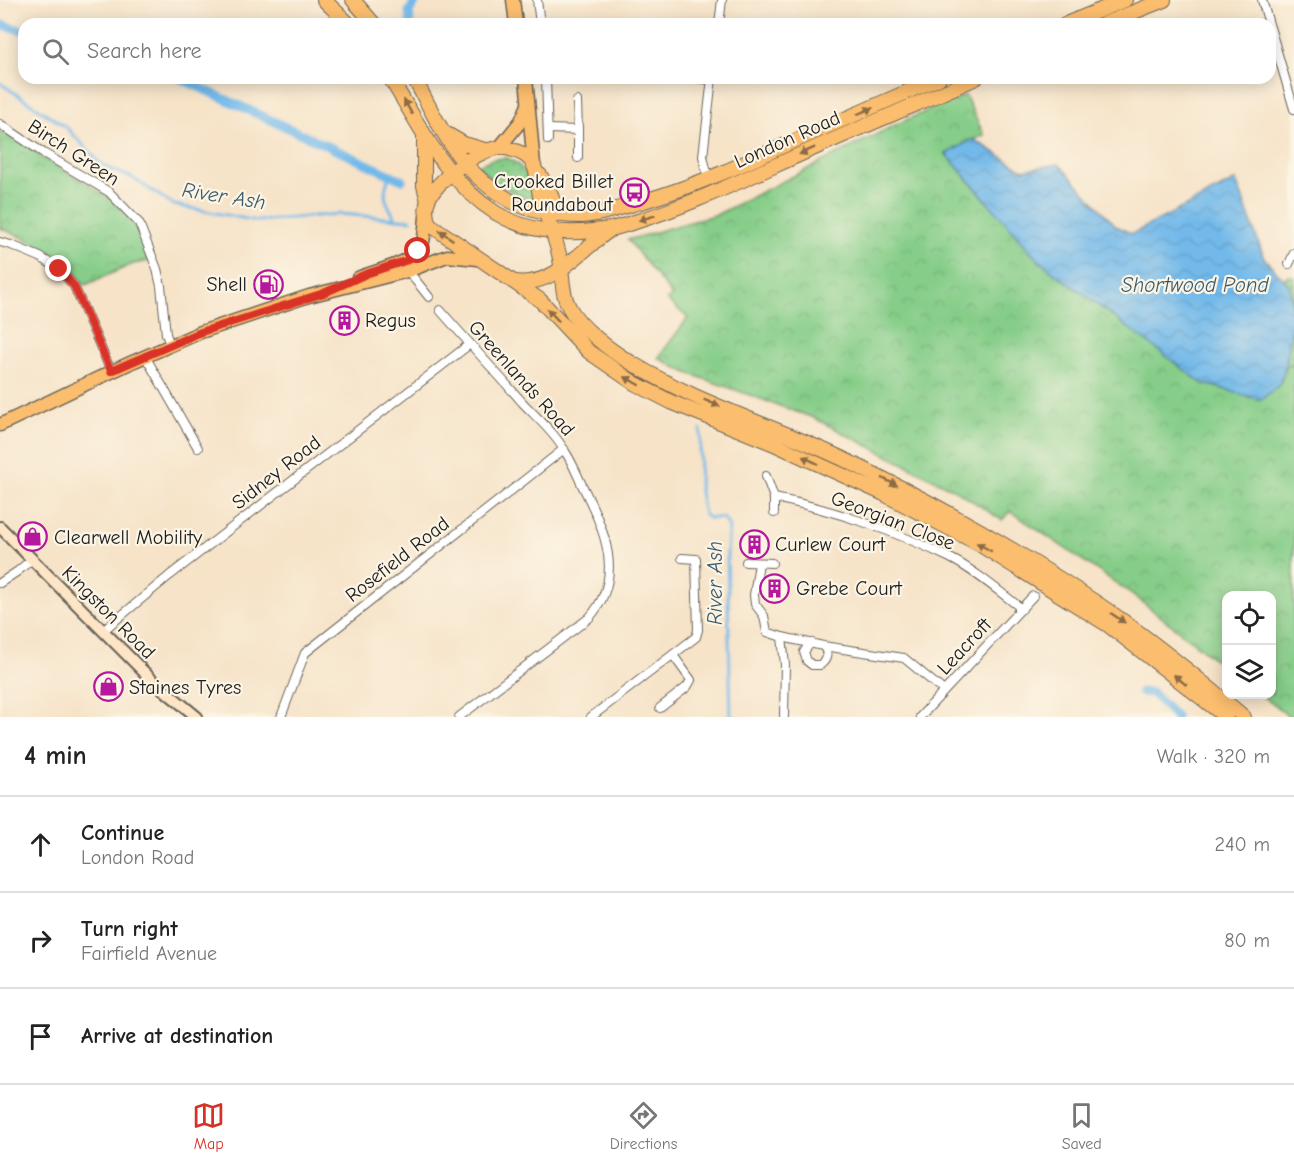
<!DOCTYPE html>
<html lang="en">
<head>
<meta charset="utf-8">
<style>
  :root { --surface:#fff; --page:#f2f2f2; --text:#222; --muted:#767676; --line:#e0e0e0; --accent:#d93025 }
  body { margin:0; font-family:"Comic Neue",sans-serif; background:var(--page); color:var(--text) }
  .controls { position:absolute; right:18px; bottom:18px; display:grid; overflow:hidden; border-radius:12px; box-shadow:0 3px 15px #0003 }
  .controls button { width:54px; height:54px; display:grid; place-items:center; padding:0; border:0; border-bottom:2px solid var(--line); background:var(--surface); color:var(--text); font:30px sans-serif }
  .stop { position:absolute; width:18px; height:18px; margin:-14px; border:4px solid #d93025; border-radius:50%; background:#fff }
  .stop.end { background:#d93025; border-color:#fff; box-shadow:0 2px 6px #0008 }
  .list { margin:0; padding:0; list-style:none }
  h2 { display:flex; justify-content:space-between; align-items:center; height:78px; margin:0; padding:0 24px; font-size:26px }
  h2 small { font-size:20px; font-weight:400; color:var(--muted) }
  .list li { display:grid; grid-template-columns:39px 1fr auto; gap:18px; align-items:center; box-sizing:border-box; height:96px; padding:0 24px; border-top:2px solid var(--line) }
  .list b { display:block; font-size:22px; white-space:nowrap }
  .list p { margin:0; font-size:20px; white-space:nowrap; color:var(--muted) }
  .list em { font-size:20px; font-style:normal; color:var(--muted) }
  .icon { flex:none; width:33px; height:33px; fill:none; stroke:currentColor; stroke-width:2; stroke-linecap:round; stroke-linejoin:round }
  .map { position:relative; flex:none; width:1294px; height:717px; overflow:hidden }
  .search { position:absolute; background:var(--surface); box-shadow:0 3px 15px #0003; left:18px; right:18px; top:18px; height:66px; display:flex; align-items:center; gap:15px; box-sizing:border-box; padding:0 21px; border-radius:18px; color:var(--muted); font-size:22px }
  .sheet { height:366px; background:var(--surface) }
  nav { display:flex; justify-content:space-around; align-items:center; box-sizing:border-box; height:84px; border-top:2px solid var(--line); background:var(--surface); font-size:16px; color:var(--muted) }
  nav a { display:grid; justify-items:center; gap:3px }
  nav .on { color:var(--accent) }
  .map>svg:first-child { display:block }
</style>
</head>
<body>
<div class="map">
<svg width="1294" height="717" viewBox="0 0 1294 717">
  <defs>
    <pattern id="grass-dots" width="8" height="8" patternUnits="userSpaceOnUse" patternTransform="scale(1.5)"><rect width="8" height="8" fill="#85cd88"/><path d="M2 2h.1M6 6h.1" fill="none" stroke="#72af75" stroke-width="1.8" stroke-linecap="round"/></pattern>
    <pattern id="park-crowns" width="20" height="18" patternUnits="userSpaceOnUse" patternTransform="scale(1.5)"><rect width="20" height="18" fill="#85cd88"/><path d="M2 6a3 3 0 1 1 6 0M12 15a3 3 0 1 1 6 0" fill="none" stroke="#72af75"/></pattern>
    <pattern id="water-waves" width="16" height="10" patternUnits="userSpaceOnUse" patternTransform="scale(1.5)"><rect width="16" height="10" fill="#72b9ea"/><path d="M0 5q4-4 8 0t8 0" fill="none" stroke="#629ec8"/></pattern>
  </defs>
  <rect width="100%" height="100%" fill="#fcf5e5"/>
  <filter id="ink" filterUnits="userSpaceOnUse"><feTurbulence type="fractalNoise" baseFrequency=".0167" numOctaves="2"/><feDisplacementMap in="SourceGraphic" scale="12" xChannelSelector="R" yChannelSelector="G"/><feConvolveMatrix kernelMatrix="1 2 1 2 8 2 1 2 1" color-interpolation-filters="sRGB"/></filter>
  <filter id="wash" filterUnits="userSpaceOnUse"><feTurbulence type="fractalNoise" baseFrequency=".008" numOctaves="4" result="noise"/><feDisplacementMap in="SourceGraphic" scale="24" xChannelSelector="R" yChannelSelector="G"/><feGaussianBlur stdDeviation="1.35" result="paint"/><feColorMatrix in="noise" values="0 0 0 0 0 0 0 0 0 0 0 0 0 0 0 0 0 1.4 0 .05"/><feComposite in="paint" operator="in"/></filter>
  <g filter="url(#wash)">
    <rect width="100%" height="100%" fill="#f6e3c8"/>
    <g fill="url(#grass-dots)" stroke="#507452" stroke-width="1.5">
      <path d="M507 158C527 168 528 177 535 197L532 201C511 193 492 183 478 165L493 159Z"/>
      <polygon points="1288,276 1294,277 1294,363 1285,368 1294,315 1283,279"/>
    </g>
    <g fill="url(#park-crowns)" stroke="#507452" stroke-width="1.5">
      <polygon points="965,95 984,135 946,154 1280,384 1285,368 1294,363 1294,717 1290,717 1261,695 1272,694 1272,596 1226,596 1226,668 1132,594 1010,511 1002,520 957,491 814,418 685,372 658,358 688,318 667,300 672,295 628,240 718,214 901,122"/>
      <path d="M0 131C16 134 29 148 43 158 76 179 117 194 138 230 143 240 146 251 150 261L133 264 85 285C63 252 35 243 0 228Z"/>
    </g>
    <polygon fill="url(#water-waves)" stroke="#476a83" stroke-width="1.5" points="973,139 1023,170 1059,164 1116,226 1132,234 1236,180 1264,258 1289,285 1294,315 1285,368 1280,384 1261,400 1202,383 1039,261 946,154"/>
    <g fill="none" stroke-linecap="round" stroke-linejoin="round">
      <g stroke="#72b9ea" stroke-width="3">
        <polyline points="0,83 66,127 98,161 110,169 131,177 174,205 257,221 340,214 411,220"/>
        <path d="M390 175C381 195 385 201 396 219"/>
        <polyline points="701,430 699,486 704,514 709,518 723,518 729,526 727,553 731,717"/>
      </g>
      <g stroke="#72b9ea" stroke-width="9">
        <polyline points="410,21 409,11 417,0"/>
        <polyline points="0,24 24,31"/>
        <polyline points="179,78 402,180"/>
        <polyline points="1141,692 1152,693 1176,717"/>
      </g>
    </g>
  </g>
  <g filter="url(#ink)">
    <g fill="none" stroke-linecap="round" stroke-linejoin="round">
      <defs>
        <g id="street">
          <polyline points="537,0 540,24"/>
          <polyline points="1262,0 1269,24"/>
          <polyline points="719,24 722,0"/>
          <polyline points="1270,27 1294,109"/>
          <polyline points="546,78 548,140"/>
          <polyline points="695,78 712,80"/>
          <polyline points="0,124 45,154 109,192 139,223 157,269 161,286 166,334 170,345"/>
          <polyline points="548,129 578,130 577,101"/>
          <polyline points="578,130 578,158"/>
          <polyline points="708,178 703,156 712,78"/>
          <polyline points="0,242 11,245 40,257 59,269 74,286 111,371"/>
          <polyline points="1289,264 1294,253"/>
          <polyline points="408,271 429,297"/>
          <path d="M440 310C467 341 495 371 522 402 536 417 554 432 564 450 572 461 577 475 583 487 604 529 626 577 589 618L459 717"/>
          <polyline points="145,356 198,448"/>
          <polyline points="766,476 774,498 774,513"/>
          <path d="M774 498C832 509 898 532 950 558 974 570 1000 592 1022 609"/>
          <polyline points="746,562 772,563"/>
          <polyline points="759,563 754,595 755,604 764,616 767,632 782,637 823,646 904,658 944,691"/>
          <polyline points="0,583 18,571 32,559"/>
          <polyline points="104,630 169,576 470,344"/>
          <polyline points="782,637 785,665 784,717"/>
          <path d="M812 643 808 646 804 652 807 661 812 665H820C827 660 829 653 823 646"/>
          <polyline points="660,708 687,687 691,680 673,655"/>
          <polyline points="281,717 305,653 310,649 564,449"/>
          <polyline points="591,717 696,637 698,630 696,559 682,558"/>
          <polyline points="920,717 1033,596"/>
        </g>
        <polyline id="secondary" points="0,527 152,680 197,717"/>
        <g id="primary">
          <polyline points="513,0 516,24"/>
          <polyline points="526,78 534,165"/>
          <polyline points="499,148 521,121 528,105"/>
          <path d="M358 278C376 270 414 264 422 245 425 237 425 226 426 217"/>
          <polyline points="0,425 130,363 201,332 309,296 408,271 447,256 478,259"/>
        </g>
        <g id="highway">
          <polyline points="324,0 349,24"/>
          <polyline points="353,0 374,24"/>
          <polyline points="1066,24 1125,0"/>
          <polyline points="1104,24 1164,0"/>
          <path d="M390 78C421 127 445 181 496 213 530 234 572 235 610 229 621 227 631 223 641 220 686 206 729 186 772 167 840 136 908 108 976 78"/>
          <path d="M414 78C441 128 458 172 511 201 531 212 559 216 582 216 603 215 624 206 644 201 695 186 744 164 792 142 841 121 890 99 939 78"/>
          <polyline points="445,133 464,144 485,150"/>
          <polyline points="424,137 424,186 428,201"/>
          <polyline points="540,175 549,190 558,214"/>
          <path d="M515 282C555 287 580 250 610 230"/>
          <path d="M1226 717 1108 625 979 544 884 494 772 443 671 402 634 383 589 352 540 300 429 224C425 214 425 202 432 193 445 175 483 145 505 148 515 150 528 154 533 164 538 172 538 186 540 196 546 217 556 237 560 259 563 275 561 293 569 307 579 327 611 351 630 362 696 403 772 425 841 458 939 505 1034 559 1123 621 1165 651 1205 684 1244 717"/>
        </g>
      </defs>
      <use href="#street" stroke="#686258" stroke-width="10"/>
      <use href="#secondary" stroke="#686258" stroke-width="14"/>
      <use href="#primary" stroke="#686258" stroke-width="15"/>
      <use href="#highway" stroke="#686258" stroke-width="16"/>
      <use href="#street" stroke="#fff" stroke-width="8"/>
      <use href="#secondary" stroke="#fde5c5" stroke-width="10"/>
      <use href="#primary" stroke="#fbbd6e" stroke-width="12"/>
      <use href="#highway" stroke="#fbbd6e" stroke-width="14"/>
    </g>
    <defs><path id="oneway-solid" d="M-6-.8H1V-3.2L6.5 0L1 3.2V.8H-6Z" transform="scale(1.5)"/></defs>
    <g fill="#8c6c45">
      <use href="#oneway-solid" transform="translate(408 107) rotate(-119)"/>
      <use href="#oneway-solid" transform="translate(865 111) rotate(-23)"/>
      <use href="#oneway-solid" transform="translate(807 151) rotate(156)"/>
      <use href="#oneway-solid" transform="translate(647 218) rotate(163)"/>
      <use href="#oneway-solid" transform="translate(446 235) rotate(-145)"/>
      <use href="#oneway-solid" transform="translate(553 315) rotate(-133)"/>
      <use href="#oneway-solid" transform="translate(632 381) rotate(-150)"/>
      <use href="#oneway-solid" transform="translate(712 403) rotate(22)"/>
      <use href="#oneway-solid" transform="translate(810 460) rotate(-155)"/>
      <use href="#oneway-solid" transform="translate(890 482) rotate(27)"/>
      <use href="#oneway-solid" transform="translate(984 547) rotate(-150)"/>
      <use href="#oneway-solid" transform="translate(1118 618) rotate(34)"/>
      <use href="#oneway-solid" transform="translate(1180 680) rotate(-141)"/>
    </g>
  </g>
  <g fill="none" stroke-linecap="round" stroke-linejoin="round" filter="url(#ink)">
    <polyline stroke="#d93025" stroke-width="8" points="59,269 74,286 111,371 201,332 324,293 366,274 408,260 418,251"/>
  </g>
  <defs>
    <symbol id="bus-ring" viewBox="-11 -11 22 22"><circle r="9.5" fill="#fcf5e5" stroke="#b5179e" stroke-width="1.5"/><path d="M-5-6H5V4H4V6H2V4H-2V6H-4V4H-5ZM-3.5-4V0h7V-4ZM-3.5 1.2v1.5H-2V1.2ZM2 1.2v1.5H3.5V1.2Z" fill="#b5179e"/></symbol>
    <symbol id="fuel-ring" viewBox="-11 -11 22 22"><circle r="9.5" fill="#fcf5e5" stroke="#b5179e" stroke-width="1.5"/><path d="M-5.5-6h7V0h2V4h1.3V-2.5L3-4.5l.8-.8L6-3V5H2.5V1h-1V6h-7ZM-4.2-4.7v3.2H.2V-4.7Z" fill="#b5179e"/></symbol>
    <symbol id="building-ring" viewBox="-11 -11 22 22"><circle r="9.5" fill="#fcf5e5" stroke="#b5179e" stroke-width="1.5"/><path d="M-4-6H4V6H1V3H-1V6H-4ZM-2.5-4.3h1.7v1.8h-1.7ZM.8-4.3h1.7v1.8H.8ZM-2.5-1h1.7V.8h-1.7ZM.8-1h1.7V.8H.8Z" fill="#b5179e"/></symbol>
    <symbol id="shop-ring" viewBox="-11 -11 22 22"><circle r="9.5" fill="#fcf5e5" stroke="#b5179e" stroke-width="1.5"/><path d="M-5-2.5h2.3a2.7 3.5 0 0 1 5.4 0H5L5.5 6h-11ZM-1.5-2.5h3a1.5 2.3 0 0 0-3 0Z" fill="#b5179e"/></symbol>
  </defs>
  <g fill-rule="evenodd">
    <use href="#bus-ring" x="618" y="176" width="33" height="33"/>
    <use href="#fuel-ring" x="252" y="268" width="33" height="33"/>
    <use href="#building-ring" x="328" y="304" width="33" height="33"/>
    <use href="#shop-ring" x="16" y="520" width="33" height="33"/>
    <use href="#building-ring" x="738" y="528" width="33" height="33"/>
    <use href="#building-ring" x="758" y="572" width="33" height="33"/>
    <use href="#shop-ring" x="92" y="670" width="33" height="33"/>
  </g>
  <g text-anchor="middle" stroke-width="4.5" stroke-linejoin="round" paint-order="stroke">
    <g font-size="20" fill="#1c1c1c" stroke="#fcf5e5">
      <text transform="translate(787 139) rotate(-24)" y="7">London Road</text>
      <text transform="translate(74 152) rotate(33)" y="7">Birch Green</text>
      <text transform="translate(522 378) rotate(48)" y="7">Greenlands Road</text>
      <text transform="translate(276 472) rotate(-38)" y="7">Sidney Road</text>
      <text transform="translate(893 520) rotate(21)" y="7">Georgian Close</text>
      <text transform="translate(397 559) rotate(-38)" y="7">Rosefield Road</text>
      <text transform="translate(109 612) rotate(45)" y="7">Kingston Road</text>
      <text transform="translate(964 646) rotate(-47)" y="7">Leacroft</text>
    </g>
    <g font-size="20" fill="#1c1c1c" stroke="#fcf5e5" text-anchor="start">
      <text x="613" y="188" text-anchor="end">Crooked Billet<tspan x="613" dy="23">Roundabout</tspan></text>
      <text x="247" y="291" text-anchor="end">Shell</text>
      <text x="365" y="327">Regus</text>
      <text x="54" y="544">Clearwell Mobility</text>
      <text x="775" y="551">Curlew Court</text>
      <text x="796" y="595">Grebe Court</text>
      <text x="129" y="694">Staines Tyres</text>
    </g>
    <g font-size="21" font-style="italic" fill="#3e5b6e" stroke="#fcf5e5">
      <text transform="translate(224 196) rotate(9)" y="7">River Ash</text>
      <text x="1195" y="292">Shortwood Pond</text>
      <text transform="translate(715 583) rotate(-90)" y="7">River Ash</text>
    </g>
  </g>
</svg>
<div class="controls">
<button><svg class="icon" aria-label="locate" viewBox="0 0 24 24"><circle cx="12" cy="12" r="6"/><path d="M12 2v4M12 18v4M2 12h4M18 12h4"/></svg></button>
<button><svg class="icon" aria-label="layers" viewBox="0 0 24 24"><path d="M12 4l9 5-9 5-9-5zM3 14l9 5 9-5"/></svg></button>
</div>
<div class="stop" style="left:418px;top:251px"></div>
<div class="stop end" style="left:59px;top:269px"></div>
<div class="search"><svg class="icon" aria-label="search" viewBox="0 0 24 24"><circle cx="10" cy="10" r="6"/><path d="M15 15l6 6"/></svg>Search here</div>
</div>
<section class="sheet">
<h2>4 min<small>Walk · 320 m</small></h2>
<ul class="list">
<li><svg class="icon" aria-label="ahead" viewBox="0 0 24 24"><path d="M12 20V5M6 11l6-6 6 6"/></svg><div><b>Continue</b><p>London Road</p></div><em>240 m</em></li>
<li><svg class="icon" aria-label="right" viewBox="0 0 24 24"><path d="M7 20v-9h11M14 6l5 5-5 5"/></svg><div><b>Turn right</b><p>Fairfield Avenue</p></div><em>80 m</em></li>
<li><svg class="icon" aria-label="arrive" viewBox="0 0 24 24"><path d="M6 21V4h12l-3 4 3 4H6"/></svg><div><b>Arrive at destination</b></div></li>
</ul>
</section>
<nav>
<a class="on"><svg class="icon" aria-label="map" viewBox="0 0 24 24"><path d="M3 6l6-2 6 2 6-2v14l-6 2-6-2-6 2zM9 4v14M15 6v14"/></svg>Map</a>
<a><svg class="icon" aria-label="directions" viewBox="0 0 24 24"><path d="M12 3l9 9-9 9-9-9zM9 14v-3h6M13 9l2 2-2 2"/></svg>Directions</a>
<a><svg class="icon" aria-label="saved" viewBox="0 0 24 24"><path d="M7 4h10v16l-5-4-5 4z"/></svg>Saved</a>
</nav>
</body>
</html>
